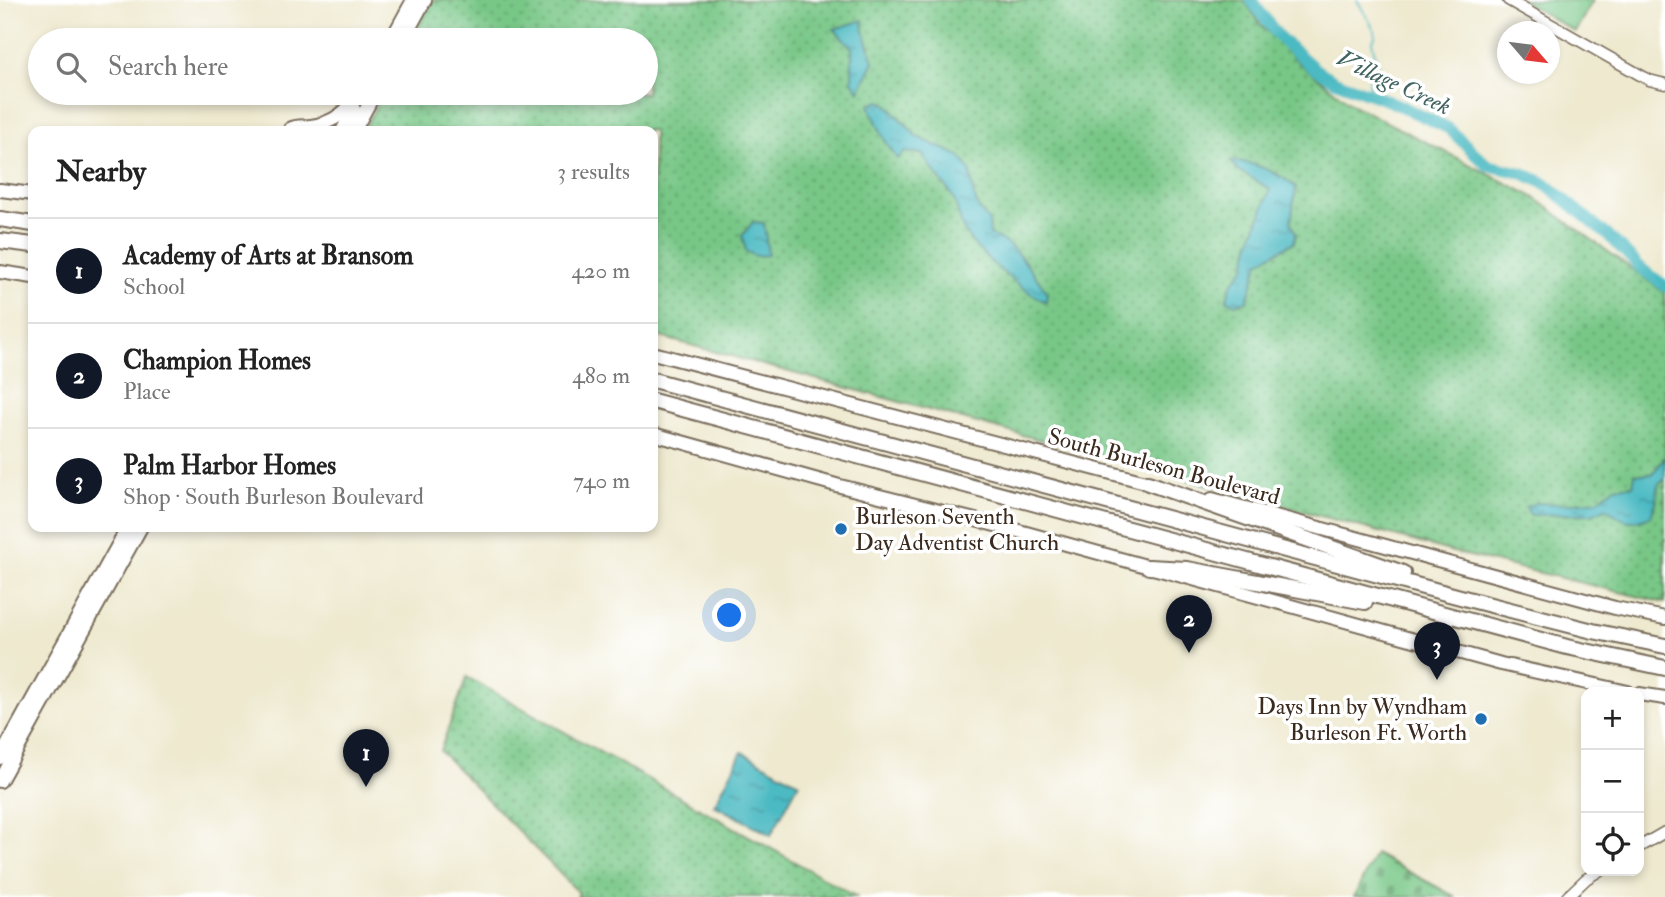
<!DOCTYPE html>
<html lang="en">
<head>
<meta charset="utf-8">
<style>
  :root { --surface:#fff; --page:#f2f2f2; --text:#222; --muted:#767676; --line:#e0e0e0; --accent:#111827 }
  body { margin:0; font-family:"IM FELL Double Pica",serif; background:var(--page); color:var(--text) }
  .controls { position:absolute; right:21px; bottom:21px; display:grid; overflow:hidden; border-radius:14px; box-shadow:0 4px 10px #0003 }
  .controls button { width:63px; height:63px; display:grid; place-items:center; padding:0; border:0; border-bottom:2px solid var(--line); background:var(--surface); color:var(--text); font:35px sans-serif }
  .compass { position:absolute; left:1497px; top:21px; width:63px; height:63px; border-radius:50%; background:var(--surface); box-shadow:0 4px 10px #0003; rotate:118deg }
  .you { position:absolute; left:730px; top:616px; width:24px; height:24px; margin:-18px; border:5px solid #fff; border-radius:50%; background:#1a73e8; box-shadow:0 0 0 10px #1a73e833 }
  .badge { display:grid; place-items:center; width:46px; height:46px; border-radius:50%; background:var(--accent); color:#fff; font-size:23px; font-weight:700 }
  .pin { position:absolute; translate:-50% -58px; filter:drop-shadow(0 2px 4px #0008) }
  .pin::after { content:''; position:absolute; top:37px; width:24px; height:21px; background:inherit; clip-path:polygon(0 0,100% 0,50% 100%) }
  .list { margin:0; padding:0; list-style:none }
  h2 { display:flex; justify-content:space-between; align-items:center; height:91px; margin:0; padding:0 28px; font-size:30px }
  h2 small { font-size:23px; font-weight:400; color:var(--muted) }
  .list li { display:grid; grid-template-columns:46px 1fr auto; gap:21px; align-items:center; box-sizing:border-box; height:105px; padding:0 28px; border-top:2px solid var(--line) }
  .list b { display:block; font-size:26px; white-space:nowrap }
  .list p { margin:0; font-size:23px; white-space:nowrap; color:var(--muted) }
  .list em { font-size:23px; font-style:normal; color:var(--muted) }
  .icon { flex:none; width:38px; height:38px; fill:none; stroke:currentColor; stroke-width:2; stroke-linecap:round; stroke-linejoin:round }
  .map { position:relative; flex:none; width:1665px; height:897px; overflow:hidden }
  .search { position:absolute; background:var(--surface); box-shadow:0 4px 10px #0003; left:28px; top:28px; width:630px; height:77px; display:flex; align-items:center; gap:18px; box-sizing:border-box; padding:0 24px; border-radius:38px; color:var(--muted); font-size:26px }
  .panel { position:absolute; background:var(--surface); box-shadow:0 4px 10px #0003; left:28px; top:126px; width:630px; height:406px; border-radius:14px }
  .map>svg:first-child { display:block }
</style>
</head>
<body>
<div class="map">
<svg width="1665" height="897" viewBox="0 0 1665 897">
  <defs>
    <pattern id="grass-dots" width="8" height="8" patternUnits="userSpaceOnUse" patternTransform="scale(1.75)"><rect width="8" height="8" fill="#78c787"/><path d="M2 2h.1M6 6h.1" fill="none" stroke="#64a26e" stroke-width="1.8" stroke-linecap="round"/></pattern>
    <pattern id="cemetery-stones" width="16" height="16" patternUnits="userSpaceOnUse" patternTransform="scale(1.75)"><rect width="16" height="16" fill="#78c787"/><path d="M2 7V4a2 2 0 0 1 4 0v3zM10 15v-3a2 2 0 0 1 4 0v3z" fill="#64a26e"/></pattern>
    <pattern id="water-ripples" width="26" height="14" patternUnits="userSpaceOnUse" patternTransform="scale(1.75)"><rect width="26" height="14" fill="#4bbac3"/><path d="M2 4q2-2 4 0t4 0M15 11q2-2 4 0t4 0" fill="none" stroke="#40979e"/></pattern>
  </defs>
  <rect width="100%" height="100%" fill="#fff"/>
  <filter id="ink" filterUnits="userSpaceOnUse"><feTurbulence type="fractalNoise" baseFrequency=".0143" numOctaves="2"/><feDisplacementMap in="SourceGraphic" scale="14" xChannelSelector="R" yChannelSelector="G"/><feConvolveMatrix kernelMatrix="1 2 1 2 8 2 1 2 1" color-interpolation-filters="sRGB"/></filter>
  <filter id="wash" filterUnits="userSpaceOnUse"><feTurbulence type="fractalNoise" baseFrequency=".00686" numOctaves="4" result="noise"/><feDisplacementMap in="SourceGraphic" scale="28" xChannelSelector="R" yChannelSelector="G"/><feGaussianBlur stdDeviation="1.57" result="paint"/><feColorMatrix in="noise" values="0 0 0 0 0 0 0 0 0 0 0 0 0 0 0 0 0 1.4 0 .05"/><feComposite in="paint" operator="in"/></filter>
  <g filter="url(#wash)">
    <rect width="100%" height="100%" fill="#eee9cf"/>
    <g fill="url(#grass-dots)" stroke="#5a7852" stroke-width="2">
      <polygon points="433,0 1244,0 1261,25 1300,64 1353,105 1532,196 1665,293 1665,603 1457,553 653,335 653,131 363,131 383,93 646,93 646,40 411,40"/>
      <polygon points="467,677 857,897 858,897 577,897 579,893 440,751"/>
    </g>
    <polygon fill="url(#cemetery-stones)" stroke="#5a7852" stroke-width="2" points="1375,854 1456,897 1354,897"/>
    <polygon fill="#78c787" stroke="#5a7852" stroke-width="2" points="1521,0 1593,0 1575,32"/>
    <g fill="url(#water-ripples)" stroke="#437270" stroke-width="2">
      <polygon points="863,20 864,31 874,62 859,91 852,81 852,48 834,29"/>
      <path d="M880 101 888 105 917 137 960 156 970 170 974 196 978 207 989 222 990 235C1016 243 1031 271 1047 292L1046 302C1023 291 976 253 964 230 958 219 958 204 951 194 941 180 931 168 922 154L905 152 897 159 883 137 869 105Z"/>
      <path d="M1231 161C1254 161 1278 173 1296 187L1291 222 1296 234 1294 242 1259 262 1247 301 1235 304 1227 299 1231 285 1245 267 1251 241 1270 189 1238 170Z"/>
      <polygon points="753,222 764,223 768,255 755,256 746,251 742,236"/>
      <path d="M1665 458V479L1658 485 1657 500 1651 516C1629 525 1625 522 1606 508L1592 514 1531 515 1525 507 1536 503 1565 504 1598 500 1615 487 1633 485 1635 474H1652Z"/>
      <polygon points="742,752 799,783 771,835 714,805"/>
    </g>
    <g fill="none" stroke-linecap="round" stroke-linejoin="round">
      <path stroke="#4bbac3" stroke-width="2" d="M1357 0 1375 31V37L1372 42 1378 66C1366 79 1366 79 1373 96"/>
      <polyline stroke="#4bbac3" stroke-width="12" points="1251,0 1279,37 1314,68 1335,81 1394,103 1448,128 1487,165 1522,173 1546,184 1611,238 1642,269 1665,286"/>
    </g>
  </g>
  <g filter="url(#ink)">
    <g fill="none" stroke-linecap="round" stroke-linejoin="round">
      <defs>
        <g id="minor">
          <polyline points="1508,0 1649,80 1665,84"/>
          <polyline points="1639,847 1665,832"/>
          <polyline points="1567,897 1586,879 1599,871"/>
        </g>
        <g id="major">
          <polyline points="391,40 413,0"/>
          <polyline points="403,40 425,0"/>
          <path d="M290 129C297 125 303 127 311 126 335 123 347 111 360 93"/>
          <polyline points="342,131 354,109"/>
          <polyline points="354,131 375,93"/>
          <polyline points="0,190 33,194"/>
          <polyline points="0,272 33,277"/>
          <polyline points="653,353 1157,485"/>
          <polyline points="653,434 836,485 1019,531 1501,664 1628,692"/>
          <polyline points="1212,499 1615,608 1665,618"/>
          <polyline points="1639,694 1665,698"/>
          <polyline points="0,758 128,527"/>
          <polyline points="0,781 141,527"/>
        </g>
        <g id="highway">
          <polyline points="0,219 33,224"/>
          <polyline points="0,241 33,245"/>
          <polyline points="653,380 1479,602 1593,631 1665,646"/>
          <polyline points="653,401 1567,647 1665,668"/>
          <polyline points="1148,483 1403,573"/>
          <polyline points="1149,567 1187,569 1365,602"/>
        </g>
      </defs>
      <use href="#minor" stroke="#7a6d5c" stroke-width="13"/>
      <use href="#major" stroke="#7a6d5c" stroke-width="16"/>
      <use href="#highway" stroke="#7a6d5c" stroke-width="18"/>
      <use href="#minor" stroke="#fff" stroke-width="10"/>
      <use href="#major" stroke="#fff" stroke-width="12"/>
      <use href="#highway" stroke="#fff" stroke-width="14"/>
    </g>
  </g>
  <g fill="#1f6fb2" stroke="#fff" stroke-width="2.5">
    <circle cx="841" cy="529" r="7"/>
    <circle cx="1481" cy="719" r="7"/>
  </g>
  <g text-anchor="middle" stroke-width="7" stroke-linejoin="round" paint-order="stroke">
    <g font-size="23" fill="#3b2a1e" stroke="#fff">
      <text transform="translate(1164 466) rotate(15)" y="8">South Burleson Boulevard</text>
    </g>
    <g font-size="23" fill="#3b2a1e" stroke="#fff" text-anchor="start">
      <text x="855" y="524">Burleson Seventh<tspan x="855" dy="26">Day Adventist Church</tspan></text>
      <text x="1467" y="714" text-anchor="end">Days Inn by Wyndham<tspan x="1467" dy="26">Burleson Ft. Worth</tspan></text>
    </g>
    <g font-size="24" font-style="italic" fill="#416460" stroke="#fff">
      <text transform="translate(1394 82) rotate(25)" y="8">Village Creek</text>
    </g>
  </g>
</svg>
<div class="controls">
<button>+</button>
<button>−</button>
<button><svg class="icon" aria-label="locate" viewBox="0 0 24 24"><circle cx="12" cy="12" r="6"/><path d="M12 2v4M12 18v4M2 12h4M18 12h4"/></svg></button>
</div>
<svg class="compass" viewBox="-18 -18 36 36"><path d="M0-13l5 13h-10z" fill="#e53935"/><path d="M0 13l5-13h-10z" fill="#767676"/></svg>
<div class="you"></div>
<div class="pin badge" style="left:366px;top:787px">1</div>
<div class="pin badge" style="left:1189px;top:653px">2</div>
<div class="pin badge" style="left:1437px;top:680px">3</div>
<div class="search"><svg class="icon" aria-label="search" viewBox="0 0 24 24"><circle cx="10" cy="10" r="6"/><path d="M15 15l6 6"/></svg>Search here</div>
<section class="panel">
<h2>Nearby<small>3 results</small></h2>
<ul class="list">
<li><span class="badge">1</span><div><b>Academy of Arts at Bransom</b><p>School</p></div><em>420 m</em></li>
<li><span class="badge">2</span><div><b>Champion Homes</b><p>Place</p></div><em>480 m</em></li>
<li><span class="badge">3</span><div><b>Palm Harbor Homes</b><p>Shop · South Burleson Boulevard</p></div><em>740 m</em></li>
</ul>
</section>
</div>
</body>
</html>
